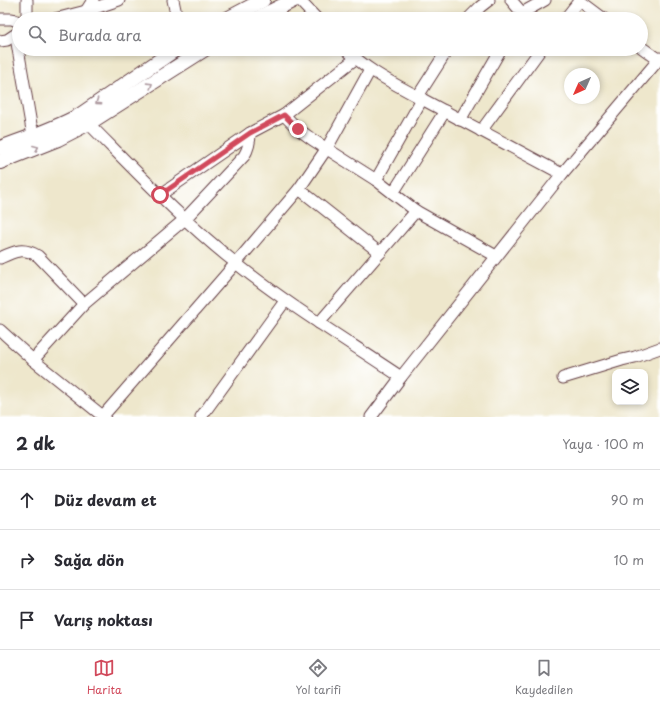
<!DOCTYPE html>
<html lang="tr">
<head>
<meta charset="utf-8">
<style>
  :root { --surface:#fff; --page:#f7f7f7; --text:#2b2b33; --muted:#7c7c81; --line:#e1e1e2; --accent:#d1495b }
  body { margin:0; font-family:"Playpen Sans",sans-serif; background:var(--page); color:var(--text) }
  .controls { position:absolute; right:12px; bottom:12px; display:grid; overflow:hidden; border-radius:8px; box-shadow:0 2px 6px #0003 }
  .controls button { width:36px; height:36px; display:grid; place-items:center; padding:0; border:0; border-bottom:1px solid var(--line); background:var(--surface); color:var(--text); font:20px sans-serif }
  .compass { position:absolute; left:564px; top:68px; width:36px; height:36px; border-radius:50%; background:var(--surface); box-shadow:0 2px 6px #0003; rotate:225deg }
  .stop { position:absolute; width:12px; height:12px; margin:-9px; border:3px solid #d1495b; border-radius:50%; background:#fff }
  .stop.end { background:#d1495b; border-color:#fff; box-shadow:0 1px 4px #0008 }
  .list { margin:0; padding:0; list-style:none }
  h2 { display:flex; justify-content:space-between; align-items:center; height:52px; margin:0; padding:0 16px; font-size:17px }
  h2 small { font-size:13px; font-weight:400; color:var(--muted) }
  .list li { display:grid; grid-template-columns:26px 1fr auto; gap:12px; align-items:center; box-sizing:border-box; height:60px; padding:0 16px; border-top:1px solid var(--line) }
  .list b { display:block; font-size:15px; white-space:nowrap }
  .list em { font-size:13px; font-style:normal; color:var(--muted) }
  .icon { flex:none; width:22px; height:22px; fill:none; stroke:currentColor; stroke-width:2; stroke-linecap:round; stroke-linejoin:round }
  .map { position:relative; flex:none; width:660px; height:417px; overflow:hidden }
  .search { position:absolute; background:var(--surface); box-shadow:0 2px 6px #0003; left:12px; right:12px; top:12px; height:44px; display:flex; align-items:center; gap:10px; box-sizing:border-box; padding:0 14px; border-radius:22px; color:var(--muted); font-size:15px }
  .sheet { height:232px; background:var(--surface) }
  nav { display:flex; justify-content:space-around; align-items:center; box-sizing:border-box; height:56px; border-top:1px solid var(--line); background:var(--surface); font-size:11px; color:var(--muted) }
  nav a { display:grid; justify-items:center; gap:2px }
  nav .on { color:var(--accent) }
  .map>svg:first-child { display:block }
</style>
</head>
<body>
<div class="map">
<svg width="660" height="417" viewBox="0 0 660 417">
  <rect width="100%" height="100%" fill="#fff"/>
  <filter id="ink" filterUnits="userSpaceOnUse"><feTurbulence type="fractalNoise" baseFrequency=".025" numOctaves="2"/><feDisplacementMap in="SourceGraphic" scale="8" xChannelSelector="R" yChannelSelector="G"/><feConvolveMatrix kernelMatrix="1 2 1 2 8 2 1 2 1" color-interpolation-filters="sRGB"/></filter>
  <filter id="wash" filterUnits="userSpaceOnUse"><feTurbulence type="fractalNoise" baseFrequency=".012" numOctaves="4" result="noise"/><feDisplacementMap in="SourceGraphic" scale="16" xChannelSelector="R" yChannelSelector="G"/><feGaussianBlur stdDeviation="0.9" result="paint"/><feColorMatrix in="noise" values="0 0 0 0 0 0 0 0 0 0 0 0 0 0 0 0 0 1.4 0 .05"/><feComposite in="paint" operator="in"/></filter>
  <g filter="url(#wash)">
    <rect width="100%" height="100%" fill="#eee7cc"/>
  </g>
  <g filter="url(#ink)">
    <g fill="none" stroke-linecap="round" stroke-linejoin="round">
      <defs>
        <g id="minor">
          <polyline points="27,0 27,19"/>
          <polyline points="93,0 86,11 119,0"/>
          <polyline points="173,0 177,19"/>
          <polyline points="299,0 317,19"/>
          <polyline points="511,0 522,13 545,0"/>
          <polyline points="580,1 604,19"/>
          <polyline points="0,19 12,19 19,22"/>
          <polyline points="55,19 86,11"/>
          <polyline points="468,19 480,7 489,0"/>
          <polyline points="565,19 580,0"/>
          <polyline points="19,40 17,43 33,136"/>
          <polyline points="0,41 7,40 19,32"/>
          <polyline points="641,47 659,60"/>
          <path d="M346 49C367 71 395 84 422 99 469 124 516 149 562 174"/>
          <polyline points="418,96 448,49"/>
          <polyline points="284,115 298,129 313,140 376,180 416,211 496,256"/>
          <path d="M83 118C133 168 181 220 237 264 288 305 346 340 401 377"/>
          <polyline points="460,120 501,49"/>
          <polyline points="481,131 541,49"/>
          <polyline points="376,180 422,99"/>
          <polyline points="299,189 380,253"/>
          <polyline points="393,193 445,111"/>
          <polyline points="160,195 250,133 284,115 355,59"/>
          <path d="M0 258C15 251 23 247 38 256L84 304"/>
          <polyline points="319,323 416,211"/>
          <polyline points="0,330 33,360"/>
          <polyline points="563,378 622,360 635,357 660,348"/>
          <polyline points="102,417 236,263 299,189 327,148 370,70"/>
          <path d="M104 417 33 360 84 304 185 219 244 156C249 148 250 142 250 133"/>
          <polyline points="201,417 285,301"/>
          <polyline points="371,417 401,377 562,174 660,58"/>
        </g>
        <g id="major">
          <polyline points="227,19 263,0"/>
          <polyline points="256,19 294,0"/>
          <path d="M0 148C27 138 55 129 80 115L176 49"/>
          <polyline points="0,162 58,139 89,123 205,49"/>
        </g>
      </defs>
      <use href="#minor" stroke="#633d43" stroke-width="13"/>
      <use href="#major" stroke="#633d43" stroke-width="16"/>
      <use href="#minor" stroke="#fff" stroke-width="11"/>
      <use href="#major" stroke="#fff" stroke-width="14"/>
    </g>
    <defs><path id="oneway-chevron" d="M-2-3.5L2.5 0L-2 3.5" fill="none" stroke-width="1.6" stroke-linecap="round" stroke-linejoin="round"/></defs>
    <g stroke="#ae9aa0">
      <use href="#oneway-chevron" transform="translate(150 85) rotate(-32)"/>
      <use href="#oneway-chevron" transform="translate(98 102) rotate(146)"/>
      <use href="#oneway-chevron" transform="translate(36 148) rotate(-22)"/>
    </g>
  </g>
  <g fill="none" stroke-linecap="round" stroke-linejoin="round" filter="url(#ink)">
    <polyline stroke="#d1495b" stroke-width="5" points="160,195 250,133 284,115 298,129"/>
  </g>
</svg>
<div class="controls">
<button><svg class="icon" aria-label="layers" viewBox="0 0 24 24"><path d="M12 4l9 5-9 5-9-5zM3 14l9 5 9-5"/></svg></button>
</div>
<svg class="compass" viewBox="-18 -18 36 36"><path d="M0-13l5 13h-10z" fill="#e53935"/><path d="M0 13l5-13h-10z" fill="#7c7c81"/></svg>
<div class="stop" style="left:160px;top:195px"></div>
<div class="stop end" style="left:298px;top:129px"></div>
<div class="search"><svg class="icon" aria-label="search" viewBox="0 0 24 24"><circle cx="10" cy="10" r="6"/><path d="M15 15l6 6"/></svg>Burada ara</div>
</div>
<section class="sheet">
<h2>2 dk<small>Yaya · 100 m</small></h2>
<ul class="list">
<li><svg class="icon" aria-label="ahead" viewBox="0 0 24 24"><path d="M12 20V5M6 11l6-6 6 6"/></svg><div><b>Düz devam et</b></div><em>90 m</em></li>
<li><svg class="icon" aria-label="right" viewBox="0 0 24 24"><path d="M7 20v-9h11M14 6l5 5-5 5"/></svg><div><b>Sağa dön</b></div><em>10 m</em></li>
<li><svg class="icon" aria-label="arrive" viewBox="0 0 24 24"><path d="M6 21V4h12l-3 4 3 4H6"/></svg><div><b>Varış noktası</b></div></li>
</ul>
</section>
<nav>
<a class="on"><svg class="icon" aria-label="map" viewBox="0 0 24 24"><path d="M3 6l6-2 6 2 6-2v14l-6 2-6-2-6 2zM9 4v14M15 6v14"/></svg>Harita</a>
<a><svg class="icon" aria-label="directions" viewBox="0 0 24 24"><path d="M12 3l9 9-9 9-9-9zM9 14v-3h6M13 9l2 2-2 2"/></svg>Yol tarifi</a>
<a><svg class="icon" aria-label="saved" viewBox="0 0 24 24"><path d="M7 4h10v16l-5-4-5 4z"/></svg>Kaydedilen</a>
</nav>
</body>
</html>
